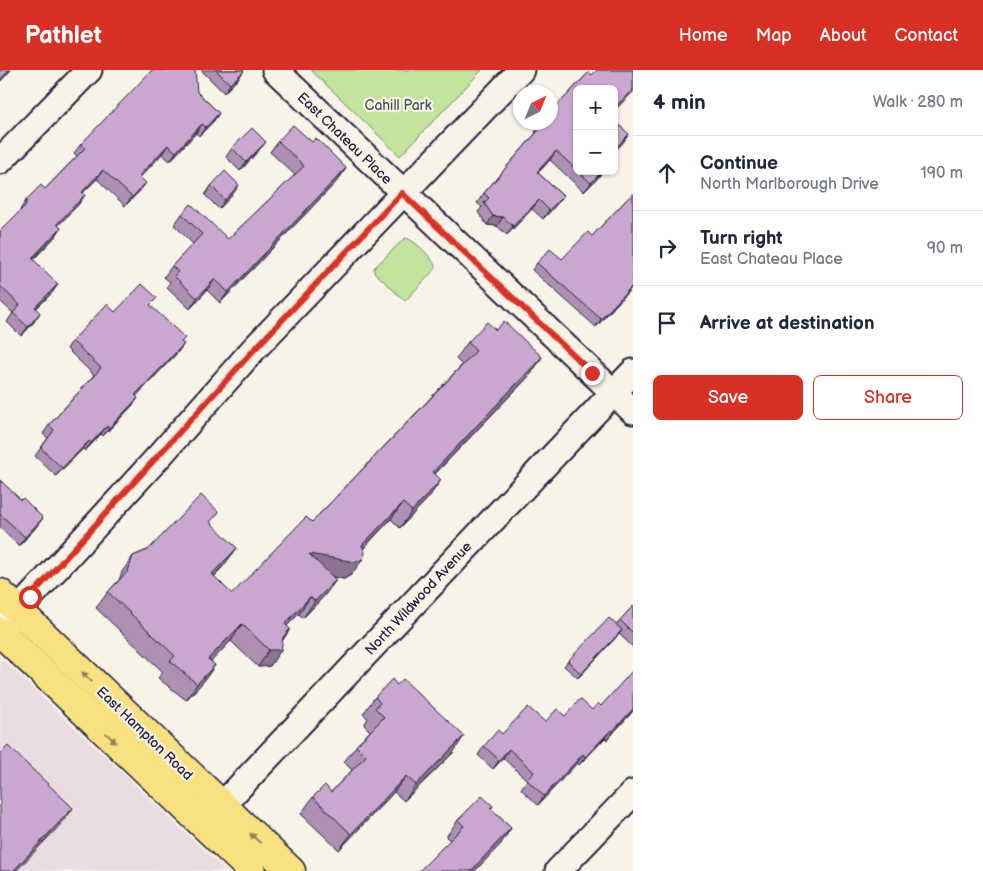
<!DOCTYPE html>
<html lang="en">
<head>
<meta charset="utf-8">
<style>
  :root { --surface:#fff; --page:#f2f2f3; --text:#1f2937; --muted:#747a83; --line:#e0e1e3; --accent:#d93025 }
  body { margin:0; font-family:"Balsamiq Sans",sans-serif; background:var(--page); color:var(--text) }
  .controls { position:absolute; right:15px; top:15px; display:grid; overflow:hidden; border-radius:8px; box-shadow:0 1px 4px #0004 }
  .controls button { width:45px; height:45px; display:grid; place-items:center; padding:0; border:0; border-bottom:1px solid var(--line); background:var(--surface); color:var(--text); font:25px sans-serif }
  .compass { position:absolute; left:513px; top:15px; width:45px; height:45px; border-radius:50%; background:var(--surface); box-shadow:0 1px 4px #0004; rotate:43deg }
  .stop { position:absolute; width:15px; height:15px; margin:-11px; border:4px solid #d93025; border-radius:50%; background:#fff }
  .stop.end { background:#d93025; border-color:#fff; box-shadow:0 1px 5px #0008 }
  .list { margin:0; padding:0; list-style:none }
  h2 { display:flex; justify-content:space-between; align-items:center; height:65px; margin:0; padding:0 20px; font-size:21px }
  h2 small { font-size:16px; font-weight:400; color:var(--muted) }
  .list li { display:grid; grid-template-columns:32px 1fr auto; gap:15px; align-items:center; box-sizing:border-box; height:75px; padding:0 20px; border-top:1px solid var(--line) }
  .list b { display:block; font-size:19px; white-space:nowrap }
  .list p { margin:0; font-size:16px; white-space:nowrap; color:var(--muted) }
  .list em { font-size:16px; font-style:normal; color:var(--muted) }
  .actions { display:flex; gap:10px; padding:15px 20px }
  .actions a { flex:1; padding:11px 0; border:1px solid var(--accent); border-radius:8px; text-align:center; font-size:18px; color:var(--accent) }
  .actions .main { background:var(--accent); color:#fff }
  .icon { flex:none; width:28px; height:28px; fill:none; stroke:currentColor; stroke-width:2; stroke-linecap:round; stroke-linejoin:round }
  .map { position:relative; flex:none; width:633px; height:801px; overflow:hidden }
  header { display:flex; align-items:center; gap:30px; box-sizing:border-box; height:70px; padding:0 25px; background:var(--accent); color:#fff }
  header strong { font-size:24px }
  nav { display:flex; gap:28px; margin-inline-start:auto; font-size:18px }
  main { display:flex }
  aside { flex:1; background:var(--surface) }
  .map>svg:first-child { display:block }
</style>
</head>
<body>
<header>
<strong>Pathlet</strong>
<nav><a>Home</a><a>Map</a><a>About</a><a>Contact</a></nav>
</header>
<main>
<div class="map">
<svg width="633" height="801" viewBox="0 0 633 801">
  <rect width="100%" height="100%" fill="#f7f3e8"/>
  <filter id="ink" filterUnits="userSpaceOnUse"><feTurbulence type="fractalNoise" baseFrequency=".02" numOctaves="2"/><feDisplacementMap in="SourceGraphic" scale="10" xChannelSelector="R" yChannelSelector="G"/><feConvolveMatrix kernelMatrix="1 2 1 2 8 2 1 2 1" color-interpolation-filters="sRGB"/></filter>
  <g filter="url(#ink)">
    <polygon fill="#eadce1" points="2,589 226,801 0,801 0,592"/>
    <g fill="#c2e49d" stroke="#72836c">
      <polygon points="311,0 482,0 400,86"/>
      <path d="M405 168C414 169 433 188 436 198L405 231 374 202V198Z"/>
    </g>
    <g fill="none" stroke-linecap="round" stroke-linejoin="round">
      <defs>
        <g id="minor">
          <polyline points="275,0 633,341"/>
          <polyline points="0,91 89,0"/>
          <polyline points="0,560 162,383 252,281 521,0"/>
          <polyline points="208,750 633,302"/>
          <polyline points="558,801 633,723"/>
        </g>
        <g id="major">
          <polyline points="0,523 291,801"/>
          <polyline points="0,562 252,801"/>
        </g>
      </defs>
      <use href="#minor" stroke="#22223b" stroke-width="29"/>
      <use href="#major" stroke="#22223b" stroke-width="31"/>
      <use href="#minor" stroke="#f7f3e8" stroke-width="25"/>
      <use href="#major" stroke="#fae180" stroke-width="28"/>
    </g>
    <g fill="#ae90b3" stroke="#22223b">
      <polygon points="201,0 243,0 237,10 224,23"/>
      <polygon points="597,0 633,0 633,22 614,41 614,19 577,19 577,101 603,101 597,109 584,122 550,90 538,103 563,126 556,135 543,149 532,139 507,165 497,156 487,155 478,142 482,137 477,133 484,123 536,63 535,62 542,53 550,52 550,43 589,2 592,5"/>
      <polygon points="197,22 219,43 213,52 199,66 196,63 170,91 162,84 140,107 139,122 125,136 97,109 83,123 79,134 58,155 61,158 55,167 33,190 58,214 52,223 36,239 34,252 21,266 7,252 13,243 0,231 0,161 20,141 21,138 27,129 45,119 77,86 74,83 81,74"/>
      <polygon points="278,71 312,72 346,98 339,109 220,233 207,220 190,239 167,217 170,212 164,207 172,196 193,174 174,155 182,144 228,169 295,105 270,82"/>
      <polygon points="266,72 259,80 240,101 226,87 232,78"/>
      <polygon points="211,116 233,124 219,139 205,125"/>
      <polygon points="633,123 633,216 596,257 532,200 537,193 562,189 592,166"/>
      <polygon points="151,236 182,272 178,282 136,326 138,328 132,336 103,366 101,364 85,381 83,379 56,406 35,386 48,368 43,364 49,355 94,305 67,279 72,271 115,242"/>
      <polygon points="496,260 542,287 531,304 435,404 430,426 400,458 391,449 364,478 351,505 344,509 333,507 336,510 324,526 303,548 299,544 287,556 290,559 282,571 270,596 258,597 231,571 210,591 215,595 203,612 186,630 158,608 163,602 96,538 108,522 119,510 122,502 133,486 211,453 225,494 214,507 232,524 312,452 462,295 456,289 468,272"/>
      <polygon points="0,410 37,456 19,476 0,458"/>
      <polygon points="633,536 633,577 619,564 578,608 564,596 568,591 616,555"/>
      <polygon points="375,627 453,683 404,731 394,722 339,780 301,744 313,727 331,722 352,700 344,692 356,676 370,661 364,655 368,648 363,644"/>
      <polygon points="601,636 633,641 607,670 605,668 579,695 577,693 538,735 521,719 527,710 503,688 493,699 478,685 484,676 502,664 565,646 592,640"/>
      <polygon points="493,736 491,739 511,758 500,775 450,770 446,767 458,750"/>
    </g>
    <g fill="#8d7592" stroke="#22223b">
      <polygon points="9,0 11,0 0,12 0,10"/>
      <polygon points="244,1 237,10 224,23 230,14"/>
      <polygon points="633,19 633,22 614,41 614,38"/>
      <polygon points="219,43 213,52 199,66 206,57"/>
      <polygon points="202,54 196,63 170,91 176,82"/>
      <polygon points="629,64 622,74 614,82 614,80"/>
      <polygon points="266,72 259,80 240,101 246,92"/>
      <polygon points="168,75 162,84 133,115 139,106"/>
      <polygon points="556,81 550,90 530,111 537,102"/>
      <polygon points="346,98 339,109 220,233 228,222"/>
      <polygon points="103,100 97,109 75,131 82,122"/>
      <polygon points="603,101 597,109 584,122 591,113"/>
      <polygon points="146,113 139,122 125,136 132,127"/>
      <polygon points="239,115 233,124 219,139 225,130"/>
      <polygon points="85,125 79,134 51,163 57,154"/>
      <polygon points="563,126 556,135 543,149 549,140"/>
      <polygon points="539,130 532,139 507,165 513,156"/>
      <polygon points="493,146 503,147 497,156 487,155"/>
      <polygon points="61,158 55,167 25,197 32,188"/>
      <polygon points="215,209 207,220 190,239 197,228"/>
      <polygon points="58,214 52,223 28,246 35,237"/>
      <polygon points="633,215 633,216 596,257 601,249"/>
      <polygon points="40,243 34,252 21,266 28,257"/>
      <polygon points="184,274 178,282 129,334 135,325"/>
      <polygon points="542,287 531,304 421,418 433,402"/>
      <polygon points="138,328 132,336 103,366 109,358"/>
      <polygon points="107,356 101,364 85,381 91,373"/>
      <polygon points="89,371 83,379 56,406 62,398"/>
      <polygon points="441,410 430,426 400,458 412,441"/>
      <polygon points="403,433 391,449 351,491 362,475"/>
      <polygon points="43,448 37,456 19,476 25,467"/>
      <polygon points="237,478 225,494 200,521 212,504"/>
      <polygon points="309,484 363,489 351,505 344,509 297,500"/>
      <polygon points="336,510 324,526 303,548 315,531"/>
      <polygon points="310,527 299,544 273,570 285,554"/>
      <polygon points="242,554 231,571 197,606 208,589"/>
      <polygon points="290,559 279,576 281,580 270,596 258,597 269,580"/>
      <polygon points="622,560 619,564 578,608 581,604"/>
      <polygon points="215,595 203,612 186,630 197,614"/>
      <polygon points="633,639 633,641 607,670 613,661"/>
      <polygon points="611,660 605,668 579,695 585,687"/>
      <polygon points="464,666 453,683 404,731 416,715"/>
      <polygon points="509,679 503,688 493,699 499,690"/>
      <polygon points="583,684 577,693 538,735 544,726"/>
      <polygon points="406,706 394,722 339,780 351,764"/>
      <polygon points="73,738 64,751 16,801 13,801"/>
      <polygon points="511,758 500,775 475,801 471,801"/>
    </g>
    <g fill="#caa7d0" stroke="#22223b">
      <polygon points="0,0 9,0 0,10"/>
      <polygon points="152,0 195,0 197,22 219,43 206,57 202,54 176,82 168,75 139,106 146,113 132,127 103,100 82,122 85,125 57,154 61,158 32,188 58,214 35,237 40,243 28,257 13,243 20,235 0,216 0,161 25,136 27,129 41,115 45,119 85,78 81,74"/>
      <polygon points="216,0 243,0 244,1 230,14"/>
      <polygon points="597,0 633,0 633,19 614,38 614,19 577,19 577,100 556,81 537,102 563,126 549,140 539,130 513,156 503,147 493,146 484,133 489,128 484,123 544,54 542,53 550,52 550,43 589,2 592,5"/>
      <polygon points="614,51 629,64 614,80"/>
      <polygon points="293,55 312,72 316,68 346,98 228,222 215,209 197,228 174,206 178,202 172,196 202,164 182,144 191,134 228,169 304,96 278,71"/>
      <polygon points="252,58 266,72 246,92 232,78"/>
      <polygon points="225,101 239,115 225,130 211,116"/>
      <polygon points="578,101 602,101 591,113"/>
      <polygon points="633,123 633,215 601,249 537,193 550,179 562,189 588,162 592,166"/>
      <polygon points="142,214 157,228 150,235 185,268 181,272 184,274 135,325 138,328 109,358 107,356 91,373 89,371 62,398 41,378 54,360 49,355 101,298 72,271 107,234 115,242"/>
      <polygon points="504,251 542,287 433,402 441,410 412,441 403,433 362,475 365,482 363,489 355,492 309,484 336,510 315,531 310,527 285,554 290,559 283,567 281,580 269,580 242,554 208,589 215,595 197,614 170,591 175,586 108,522 128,501 133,486 148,480 201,425 219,442 210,452 237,478 212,504 232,524 306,447 312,452 476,281 468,272 487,252 496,260"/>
      <polygon points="0,410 21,430 23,428 43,448 25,467 0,444"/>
      <polygon points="633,536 633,563 620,550"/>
      <polygon points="609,548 622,560 581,604 568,591"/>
      <polygon points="633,600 633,639 613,661 611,660 585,687 583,684 544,726 527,710 534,702 509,679 499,690 484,676 498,660 502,664 528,637 545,652 557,639 565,646 580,629 592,640 598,633 601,636"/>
      <polygon points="392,609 397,615 403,609 464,666 416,715 406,706 351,764 313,727 325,715 331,722 366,686 356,676 384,647 375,638 380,633 375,627"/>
      <polygon points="8,676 73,738 13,801 0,801 0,684"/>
      <polygon points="482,726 493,736 490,738 511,758 471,801 419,801 464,756 458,750"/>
    </g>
    <defs><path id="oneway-solid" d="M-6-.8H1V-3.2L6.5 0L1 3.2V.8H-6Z" transform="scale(1.25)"/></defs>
    <g fill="#8e825e">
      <use href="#oneway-solid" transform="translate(87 607) rotate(-136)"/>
      <use href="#oneway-solid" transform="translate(111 668) rotate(43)"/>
      <use href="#oneway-solid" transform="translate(255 768) rotate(-137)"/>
    </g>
  </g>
  <g fill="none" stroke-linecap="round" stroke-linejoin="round" filter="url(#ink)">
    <polyline stroke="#d93025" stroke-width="6" points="30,527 252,282 402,123 592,303"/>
  </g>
  <g text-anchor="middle" stroke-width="4.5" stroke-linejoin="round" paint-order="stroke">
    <g font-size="14" fill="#4a5254" stroke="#f7f3e8">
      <text x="398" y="40">Cahill Park</text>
    </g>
    <g font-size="14" fill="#22223b" stroke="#f7f3e8">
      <text transform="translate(345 68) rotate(44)" y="5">East Chateau Place</text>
      <text transform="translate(418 528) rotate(-47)" y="5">North Wildwood Avenue</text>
      <text transform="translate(145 663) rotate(44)" y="5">East Hampton Road</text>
    </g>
  </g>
</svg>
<div class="controls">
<button>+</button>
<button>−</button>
</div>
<svg class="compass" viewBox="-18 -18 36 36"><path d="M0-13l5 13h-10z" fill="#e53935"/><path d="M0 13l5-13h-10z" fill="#747a83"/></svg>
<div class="stop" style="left:30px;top:527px"></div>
<div class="stop end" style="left:592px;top:303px"></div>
</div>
<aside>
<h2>4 min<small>Walk · 280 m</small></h2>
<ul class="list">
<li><svg class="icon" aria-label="ahead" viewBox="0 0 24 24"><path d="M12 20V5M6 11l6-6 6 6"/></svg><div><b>Continue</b><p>North Marlborough Drive</p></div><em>190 m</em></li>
<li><svg class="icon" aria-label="right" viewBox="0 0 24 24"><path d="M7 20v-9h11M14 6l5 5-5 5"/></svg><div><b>Turn right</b><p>East Chateau Place</p></div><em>90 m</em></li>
<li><svg class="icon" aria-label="arrive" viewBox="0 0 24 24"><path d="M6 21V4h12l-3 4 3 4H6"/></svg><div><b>Arrive at destination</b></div></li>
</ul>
<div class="actions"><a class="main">Save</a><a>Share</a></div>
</aside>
</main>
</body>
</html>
